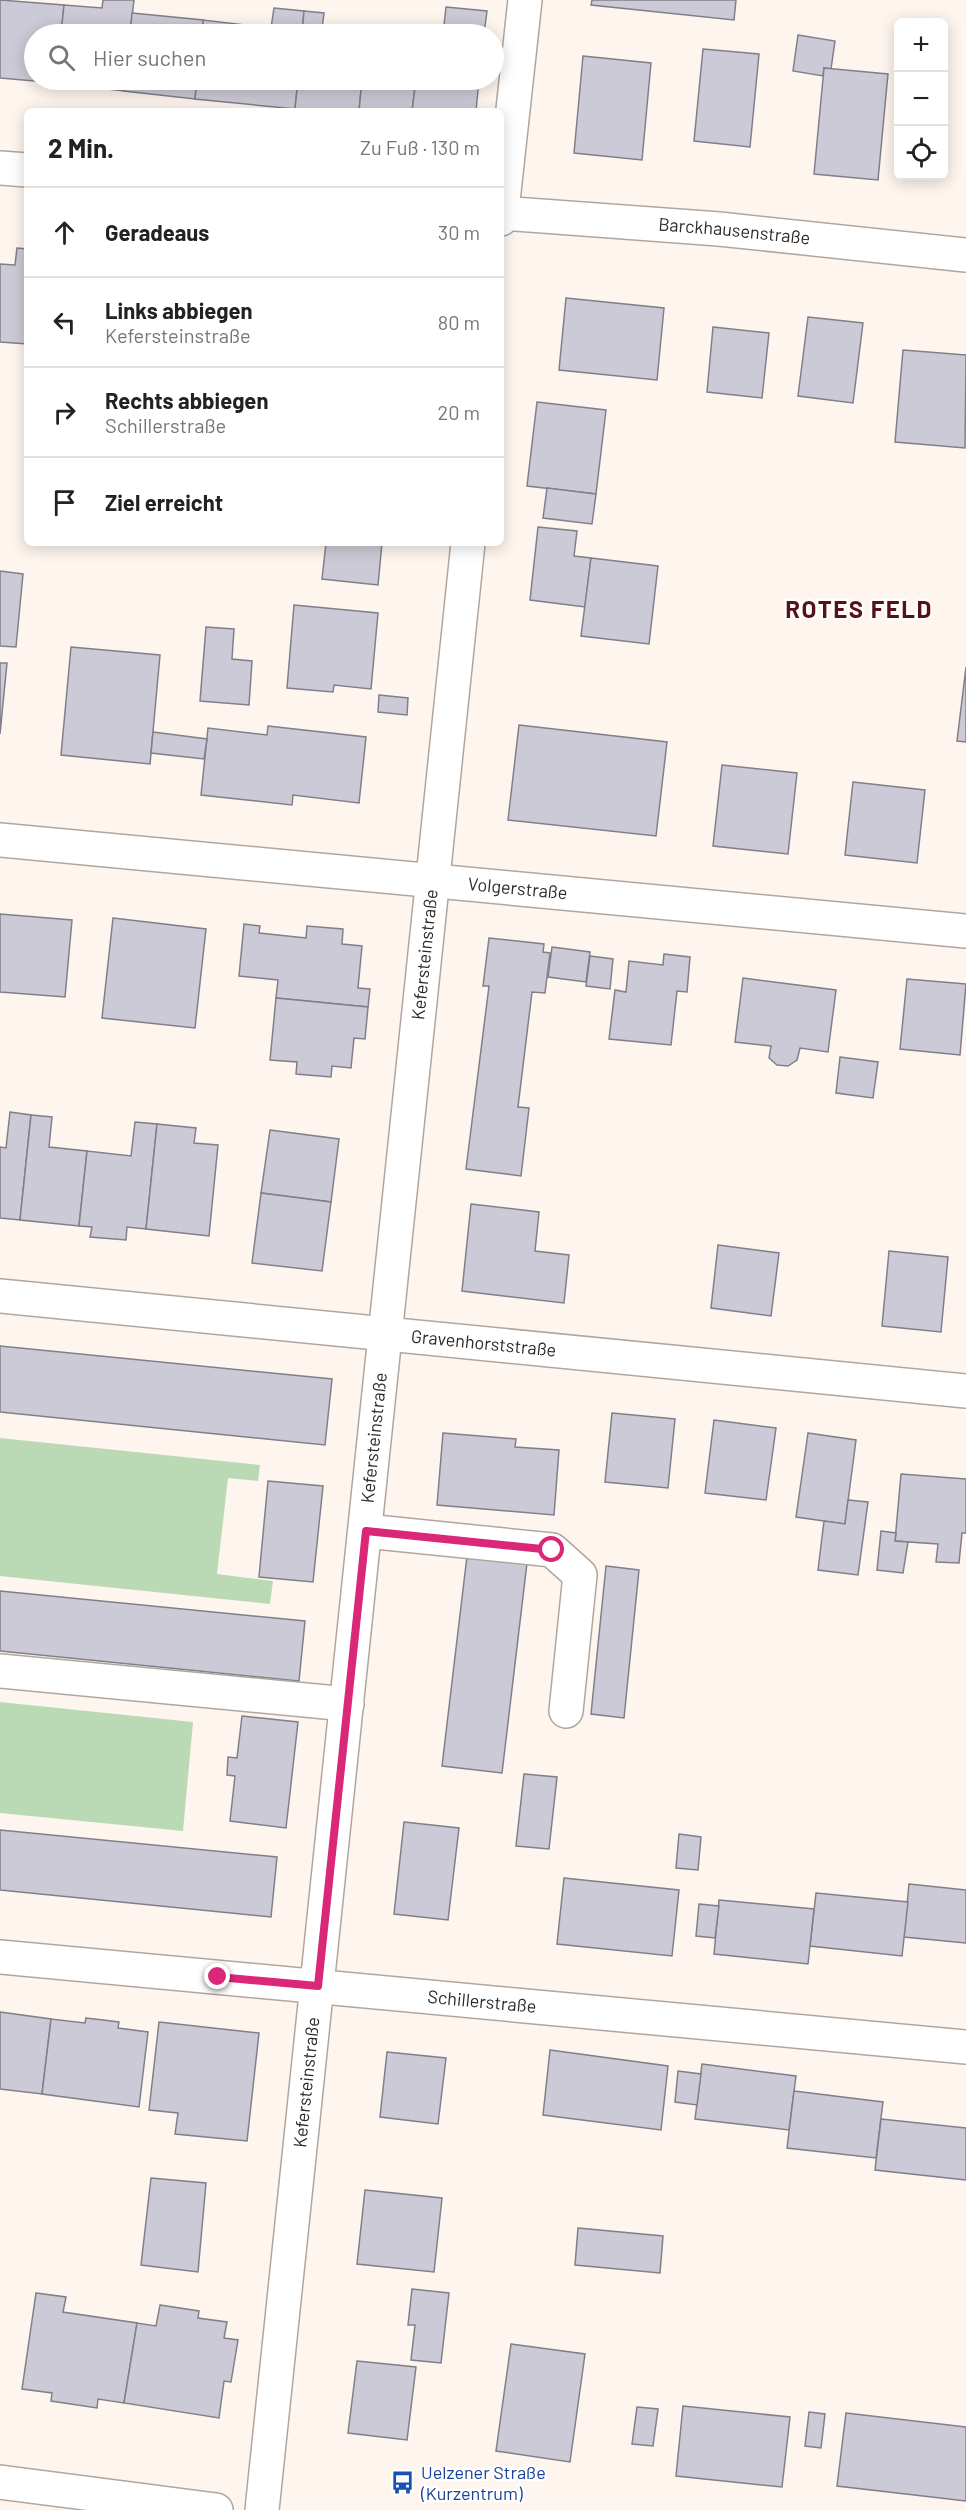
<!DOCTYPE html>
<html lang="de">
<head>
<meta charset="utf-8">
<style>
  :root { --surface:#fff; --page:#f6f6f6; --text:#222; --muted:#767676; --line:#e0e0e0 }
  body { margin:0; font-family:Barlow,sans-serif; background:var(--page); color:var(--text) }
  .controls { position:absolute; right:18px; top:18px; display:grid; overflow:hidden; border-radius:9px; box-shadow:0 3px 15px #0003 }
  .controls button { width:54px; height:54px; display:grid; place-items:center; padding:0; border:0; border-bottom:2px solid var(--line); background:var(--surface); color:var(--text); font:30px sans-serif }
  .stop { position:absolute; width:18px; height:18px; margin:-14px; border:4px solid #db2777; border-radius:50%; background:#fff }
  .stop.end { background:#db2777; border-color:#fff; box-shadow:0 2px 6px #0008 }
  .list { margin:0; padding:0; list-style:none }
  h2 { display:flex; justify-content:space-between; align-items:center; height:78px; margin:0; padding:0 24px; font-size:26px }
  h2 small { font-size:20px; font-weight:400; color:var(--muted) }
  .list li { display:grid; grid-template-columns:39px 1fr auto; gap:18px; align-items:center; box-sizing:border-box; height:90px; padding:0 24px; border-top:2px solid var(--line) }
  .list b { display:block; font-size:22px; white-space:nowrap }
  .list p { margin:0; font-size:20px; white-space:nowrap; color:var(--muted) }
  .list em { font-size:20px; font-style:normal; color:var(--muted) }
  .icon { flex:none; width:33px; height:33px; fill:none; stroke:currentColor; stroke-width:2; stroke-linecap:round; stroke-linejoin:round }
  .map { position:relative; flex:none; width:966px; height:2510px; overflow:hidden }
  .search { position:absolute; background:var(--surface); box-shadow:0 3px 15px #0003; left:24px; top:24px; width:480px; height:66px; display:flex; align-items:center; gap:15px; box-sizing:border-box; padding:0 21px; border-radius:33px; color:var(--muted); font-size:22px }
  .panel { position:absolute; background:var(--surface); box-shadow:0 3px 15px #0003; left:24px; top:108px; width:480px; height:438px; border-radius:9px }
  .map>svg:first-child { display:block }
</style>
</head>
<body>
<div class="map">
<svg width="966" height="2510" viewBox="0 0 966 2510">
  <rect width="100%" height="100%" fill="#fef5ee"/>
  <g fill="#b9dab5">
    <polygon points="0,1438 260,1465 258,1481 228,1478 217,1574 273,1581 270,1604 0,1576"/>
    <polygon points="0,1702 193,1722 183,1831 0,1813"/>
  </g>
  <g fill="#cccad6" stroke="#817f8a" stroke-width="1.5">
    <polygon points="0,0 64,5 61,34 34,34 34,80 57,80 57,83 0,78"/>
    <polygon points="103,0 134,0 130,34 61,34 64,5 102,8"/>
    <polygon points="592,0 736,0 734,20 591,5"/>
    <polygon points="446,7 487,11 484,34 443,34"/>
    <polygon points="274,8 304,11 302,34 202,34 203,20 271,28"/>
    <polygon points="304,11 324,13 322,29 338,31 338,34 302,34"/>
    <polygon points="132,13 203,20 202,34 130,34"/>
    <polygon points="798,35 835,41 831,69 824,68 823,76 793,71"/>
    <polygon points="703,49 759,54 750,147 694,141"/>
    <polygon points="583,56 651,63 642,160 574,153"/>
    <polygon points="824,68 888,74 878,180 814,174"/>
    <polygon points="57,80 126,80 124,91 57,83"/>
    <polygon points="126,80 197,80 195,99 124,91"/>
    <polygon points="197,80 298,80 295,109 195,99"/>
    <polygon points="298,80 362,80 359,111 295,109"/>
    <polygon points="362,80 416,80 412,111 359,111"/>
    <polygon points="416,80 479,80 476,111 412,111"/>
    <polygon points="17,248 27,249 27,344 0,342 0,264 15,265"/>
    <polygon points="566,298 664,308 657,380 559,370"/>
    <polygon points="808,317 863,323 853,403 798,396"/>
    <polygon points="713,327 769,333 762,398 707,392"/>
    <polygon points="903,350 966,355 965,448 895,442"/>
    <polygon points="537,402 606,410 596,494 527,486"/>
    <polygon points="547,488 596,494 592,524 543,518"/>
    <polygon points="538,527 577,531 574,556 591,558 585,607 530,600"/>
    <polygon points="326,543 382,543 378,585 322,579"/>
    <polygon points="591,558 658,566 649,644 581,636"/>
    <polygon points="0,571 23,574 16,647 0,646"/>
    <polygon points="294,605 378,613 371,689 334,685 333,692 287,688"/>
    <polygon points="206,627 234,629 232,659 252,661 249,705 200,701"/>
    <polygon points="71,647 160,655 150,764 61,755"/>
    <polygon points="0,663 7,663 0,734"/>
    <polygon points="966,667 966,742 957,741"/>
    <polygon points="379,695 408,698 407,715 378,712"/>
    <polygon points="519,725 667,742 656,836 508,820"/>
    <polygon points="268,726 366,737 359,803 293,795 292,805 201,795 208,728 267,735"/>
    <polygon points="153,732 207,739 204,759 151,753"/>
    <polygon points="722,765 797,773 788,854 713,846"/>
    <polygon points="853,782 925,790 917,863 845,855"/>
    <polygon points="0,914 72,920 65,997 0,992"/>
    <polygon points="113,918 206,929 195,1028 102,1018"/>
    <polygon points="244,924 260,926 259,933 306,938 307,926 343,929 342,944 362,946 358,988 370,989 368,1007 276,998 278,980 239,976"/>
    <polygon points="489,938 544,944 543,952 550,953 545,993 532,992 518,1107 529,1108 521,1176 466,1169 489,986 483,986"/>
    <polygon points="552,947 590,952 586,982 548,977"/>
    <polygon points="664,954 690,957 687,992 677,991 671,1045 609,1039 615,990 626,992 629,961 663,965"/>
    <polygon points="590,956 613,959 610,989 586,986"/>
    <polygon points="743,978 836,990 828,1052 800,1048 797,1060 788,1066 777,1065 769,1058 771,1046 735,1042"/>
    <polygon points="907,979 966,984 960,1055 900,1049"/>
    <polygon points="276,998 368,1007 365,1039 354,1038 351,1068 332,1066 331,1077 296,1074 297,1062 270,1060"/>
    <polygon points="840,1057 878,1062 873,1098 836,1093"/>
    <polygon points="10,1112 31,1115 20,1220 0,1218 0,1147 6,1148"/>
    <polygon points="31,1115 52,1117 49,1147 87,1151 79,1226 20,1220"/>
    <polygon points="135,1122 157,1124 146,1229 127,1227 126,1240 90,1237 92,1227 79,1226 87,1151 131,1156"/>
    <polygon points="157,1124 196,1128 194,1143 218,1145 209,1236 146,1229"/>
    <polygon points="270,1130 339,1139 331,1202 261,1193"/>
    <polygon points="261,1193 331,1202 322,1271 252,1263"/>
    <polygon points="471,1204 539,1212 535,1251 569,1255 564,1303 462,1291"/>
    <polygon points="718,1245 779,1253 771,1316 711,1308"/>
    <polygon points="889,1251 948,1257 941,1332 882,1326"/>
    <polygon points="0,1346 332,1379 325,1445 0,1412"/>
    <polygon points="612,1413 675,1419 668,1488 605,1482"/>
    <polygon points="714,1420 776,1428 766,1500 705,1493"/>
    <polygon points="443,1433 516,1439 515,1447 559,1450 554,1515 437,1505"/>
    <polygon points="808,1433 856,1440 845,1524 796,1517"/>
    <polygon points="901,1474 966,1479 966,1533 962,1533 959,1563 936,1562 938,1544 895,1541"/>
    <polygon points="268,1481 323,1486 313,1582 259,1577"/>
    <polygon points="848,1500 868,1502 858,1575 818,1570 824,1521 845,1524"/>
    <polygon points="881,1531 896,1533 895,1541 908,1542 903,1573 877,1570"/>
    <polygon points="467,1556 527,1563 502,1773 442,1766"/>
    <polygon points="606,1566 639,1570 624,1718 591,1714"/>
    <polygon points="0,1591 305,1621 299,1681 0,1651"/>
    <polygon points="242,1716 298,1722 286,1828 230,1821 235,1776 227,1775 228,1757 237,1758"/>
    <polygon points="524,1774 557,1777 549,1849 516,1846"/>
    <polygon points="404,1822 459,1828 448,1920 394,1914"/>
    <polygon points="0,1830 277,1857 271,1917 0,1890"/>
    <polygon points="679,1834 701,1837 698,1870 676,1868"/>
    <polygon points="564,1878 679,1890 672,1956 557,1944"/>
    <polygon points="909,1884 966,1890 966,1943 904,1937"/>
    <polygon points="816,1893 908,1902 902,1956 810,1946"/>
    <polygon points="719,1900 814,1909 808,1964 714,1954"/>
    <polygon points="699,1904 719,1906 715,1938 696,1936"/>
    <polygon points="0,2012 51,2019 42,2094 0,2089"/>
    <polygon points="86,2018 119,2022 118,2028 148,2032 139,2107 42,2094 51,2019 85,2023"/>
    <polygon points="159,2022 259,2033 247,2141 175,2134 178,2113 149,2110"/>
    <polygon points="550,2050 668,2066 661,2130 543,2115"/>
    <polygon points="387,2052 446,2058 438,2124 380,2117"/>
    <polygon points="702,2064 796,2076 789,2130 695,2119"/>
    <polygon points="678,2071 701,2074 697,2105 675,2102"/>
    <polygon points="794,2091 883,2102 876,2158 787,2148"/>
    <polygon points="881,2119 966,2128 966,2180 875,2170"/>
    <polygon points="151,2178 206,2183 198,2272 141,2265"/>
    <polygon points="365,2190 442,2198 434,2272 357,2264"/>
    <polygon points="578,2228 663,2236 660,2273 575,2265"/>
    <polygon points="412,2289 449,2293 441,2363 411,2360 415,2325 408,2325"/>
    <polygon points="36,2293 66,2297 63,2312 137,2323 124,2403 98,2399 97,2408 51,2401 52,2393 22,2389"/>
    <polygon points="160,2305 199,2311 198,2318 227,2322 224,2338 238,2340 231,2382 224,2381 219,2418 124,2403 137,2323 156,2326"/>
    <polygon points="511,2344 585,2354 570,2462 496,2451"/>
    <polygon points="357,2361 416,2367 407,2440 348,2433"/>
    <polygon points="683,2406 790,2417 782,2487 676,2476"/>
    <polygon points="637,2407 658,2409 653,2446 632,2444"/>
    <polygon points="809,2412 825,2414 821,2448 805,2446"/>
    <polygon points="846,2413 966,2427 966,2501 837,2486"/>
  </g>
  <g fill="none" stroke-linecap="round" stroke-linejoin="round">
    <defs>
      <g id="minor">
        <polyline points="0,168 27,170"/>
        <path id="s1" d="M501 213 719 229 966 255"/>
        <polyline points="501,219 525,0"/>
        <path id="s2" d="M0 840 966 931"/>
        <path id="s3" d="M0 1296 966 1391"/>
        <polyline points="366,1531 552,1550 580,1575 566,1711"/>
        <polyline points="0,1671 347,1704"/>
        <path id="s4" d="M0 1957 966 2047"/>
        <polyline points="0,2482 216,2510"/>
        <path id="s5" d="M262 2510 468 543"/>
      </g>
    </defs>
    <use href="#minor" stroke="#b1a69e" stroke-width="36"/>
    <use href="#minor" stroke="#fff" stroke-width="33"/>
  </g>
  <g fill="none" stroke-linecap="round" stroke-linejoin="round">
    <polyline stroke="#db2777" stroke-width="8" points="218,1977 318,1986 366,1531 552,1550"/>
  </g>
  <defs>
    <symbol id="bus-bare" viewBox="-9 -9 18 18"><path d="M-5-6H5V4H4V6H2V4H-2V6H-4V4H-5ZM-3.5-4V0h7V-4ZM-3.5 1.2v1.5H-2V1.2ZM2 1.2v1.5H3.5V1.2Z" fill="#1a4fb4" stroke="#fff" stroke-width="2.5" paint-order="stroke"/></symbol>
  </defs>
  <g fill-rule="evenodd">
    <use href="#bus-bare" x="386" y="2466" width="33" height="33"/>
  </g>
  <g text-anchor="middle" stroke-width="4.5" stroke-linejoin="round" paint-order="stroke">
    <g font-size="18" fill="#2d2926" stroke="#fff">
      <text dy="6" stroke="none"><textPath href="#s1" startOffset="234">Barckhausenstraße</textPath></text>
      <text dy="6" stroke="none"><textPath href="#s2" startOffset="520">Volgerstraße</textPath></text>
      <text dy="6" stroke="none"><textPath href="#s5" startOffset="1564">Kefersteinstraße</textPath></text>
      <text dy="6" stroke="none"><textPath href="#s3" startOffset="486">Gravenhorststraße</textPath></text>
      <text dy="6" stroke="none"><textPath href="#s5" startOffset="1078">Kefersteinstraße</textPath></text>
      <text dy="6" stroke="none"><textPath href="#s4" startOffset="484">Schillerstraße</textPath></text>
      <text dy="6" stroke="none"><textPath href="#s5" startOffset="430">Kefersteinstraße</textPath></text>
    </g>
    <g font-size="18" fill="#164399" stroke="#fff" text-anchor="start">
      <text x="421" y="2479">Uelzener Straße<tspan x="421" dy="21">(Kurzentrum)</tspan></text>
    </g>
    <g font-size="24" font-weight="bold" letter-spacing="1.5" fill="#571218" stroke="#fff">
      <text x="859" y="618">ROTES FELD</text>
    </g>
  </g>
</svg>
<div class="controls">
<button>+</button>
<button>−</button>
<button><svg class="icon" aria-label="locate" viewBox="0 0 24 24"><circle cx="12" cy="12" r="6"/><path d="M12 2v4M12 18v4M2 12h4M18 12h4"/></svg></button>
</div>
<div class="stop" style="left:552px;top:1550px"></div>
<div class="stop end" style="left:218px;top:1977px"></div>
<div class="search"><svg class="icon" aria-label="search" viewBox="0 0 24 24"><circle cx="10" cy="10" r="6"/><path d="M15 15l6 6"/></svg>Hier suchen</div>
<section class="panel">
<h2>2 Min.<small>Zu Fuß · 130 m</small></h2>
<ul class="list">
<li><svg class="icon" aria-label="ahead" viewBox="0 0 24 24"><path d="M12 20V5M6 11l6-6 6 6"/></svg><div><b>Geradeaus</b></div><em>30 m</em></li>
<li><svg class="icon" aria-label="left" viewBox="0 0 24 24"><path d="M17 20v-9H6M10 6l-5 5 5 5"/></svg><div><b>Links abbiegen</b><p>Kefersteinstraße</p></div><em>80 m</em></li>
<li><svg class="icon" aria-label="right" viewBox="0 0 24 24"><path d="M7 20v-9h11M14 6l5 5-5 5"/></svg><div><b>Rechts abbiegen</b><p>Schillerstraße</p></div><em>20 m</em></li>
<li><svg class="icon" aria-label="arrive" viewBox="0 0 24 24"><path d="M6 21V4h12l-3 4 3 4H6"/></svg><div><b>Ziel erreicht</b></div></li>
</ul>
</section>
</div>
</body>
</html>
